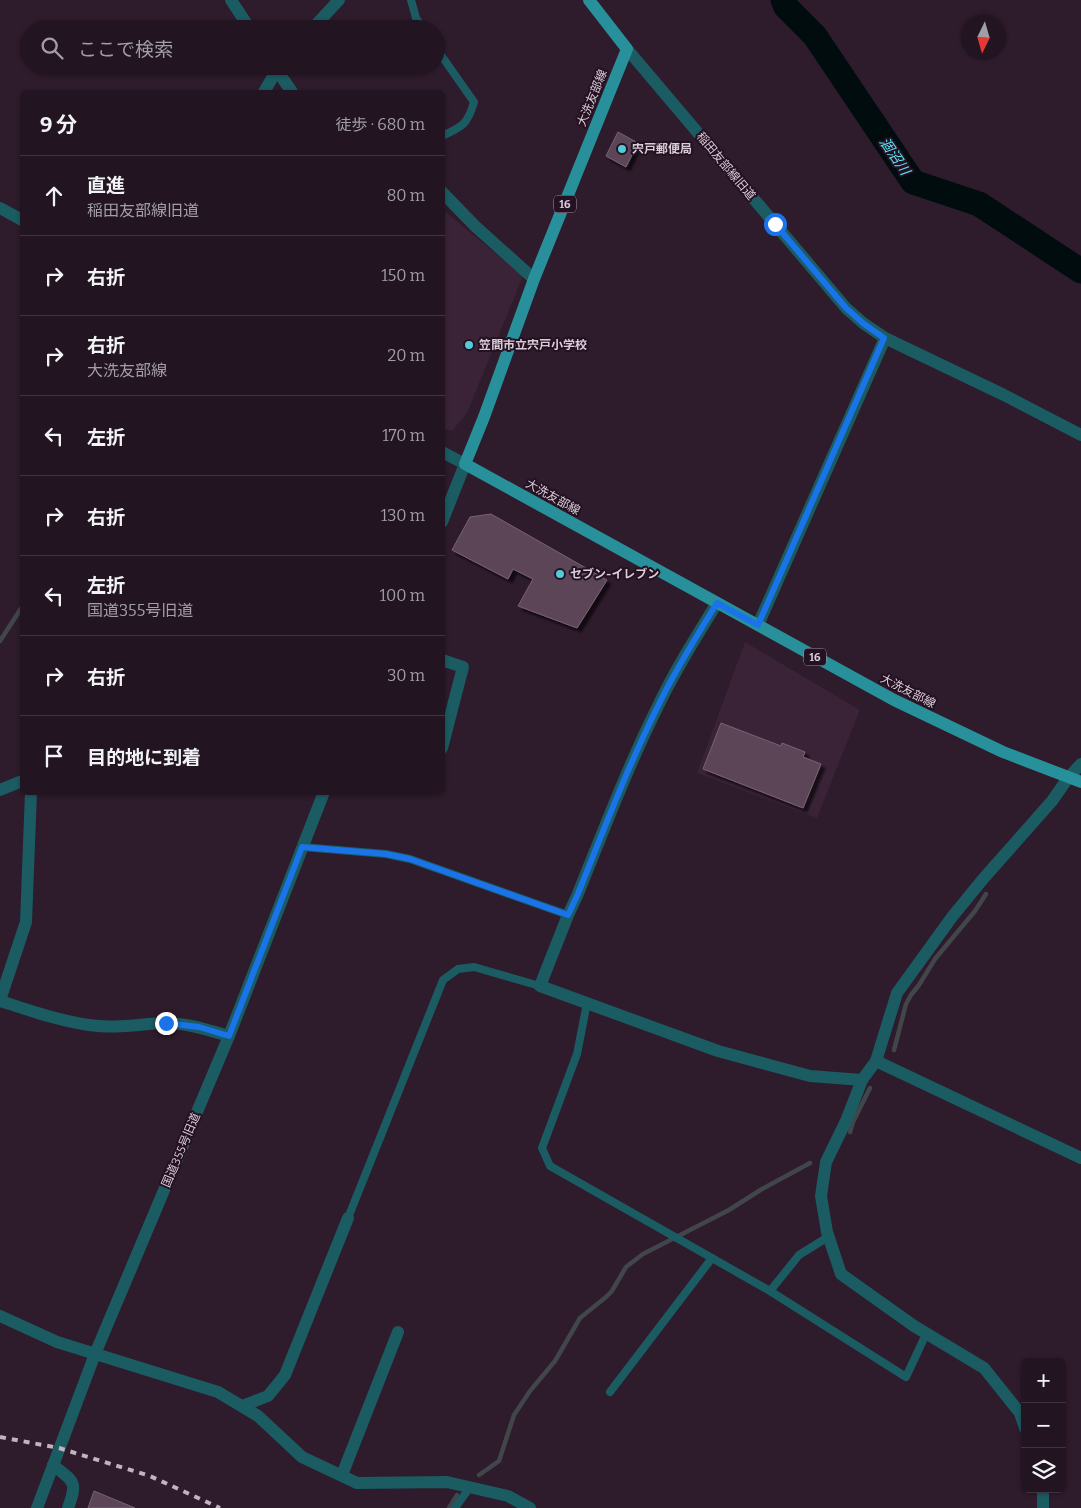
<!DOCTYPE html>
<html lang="ja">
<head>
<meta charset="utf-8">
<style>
  :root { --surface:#221421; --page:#2a1d2a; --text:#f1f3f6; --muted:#a29ea5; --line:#3f333f }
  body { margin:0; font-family:Bitter,"Noto Sans JP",serif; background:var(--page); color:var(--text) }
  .controls { position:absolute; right:15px; bottom:15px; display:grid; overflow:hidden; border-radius:8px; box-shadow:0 1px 4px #0004 }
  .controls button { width:45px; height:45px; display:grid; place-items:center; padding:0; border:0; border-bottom:1px solid var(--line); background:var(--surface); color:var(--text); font:25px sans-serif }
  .compass { position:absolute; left:961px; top:15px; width:45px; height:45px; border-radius:50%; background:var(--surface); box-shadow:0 1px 4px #0004; rotate:185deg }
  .stop { position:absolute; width:15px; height:15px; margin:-11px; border:4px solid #1a73e8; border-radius:50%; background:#fff }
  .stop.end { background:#1a73e8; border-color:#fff; box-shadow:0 1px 5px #0008 }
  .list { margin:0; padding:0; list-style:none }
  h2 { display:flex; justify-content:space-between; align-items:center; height:65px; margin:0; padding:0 20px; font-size:21px }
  h2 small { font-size:16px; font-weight:400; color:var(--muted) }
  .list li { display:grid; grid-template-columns:32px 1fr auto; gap:15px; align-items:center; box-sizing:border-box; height:80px; padding:0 20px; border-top:1px solid var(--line) }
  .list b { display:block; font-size:19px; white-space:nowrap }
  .list p { margin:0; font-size:16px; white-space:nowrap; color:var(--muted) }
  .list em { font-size:16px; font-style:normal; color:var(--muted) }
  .icon { flex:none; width:28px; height:28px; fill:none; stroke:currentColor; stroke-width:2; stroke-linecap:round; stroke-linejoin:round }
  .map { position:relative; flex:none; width:1081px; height:1508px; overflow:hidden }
  .search { position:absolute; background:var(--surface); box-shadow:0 1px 4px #0004; left:20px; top:20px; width:425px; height:55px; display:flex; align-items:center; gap:12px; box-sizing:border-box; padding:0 18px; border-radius:28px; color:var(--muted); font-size:19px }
  .panel { position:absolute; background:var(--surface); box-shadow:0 1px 4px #0004; left:20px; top:90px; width:425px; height:705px; border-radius:8px }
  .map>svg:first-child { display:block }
</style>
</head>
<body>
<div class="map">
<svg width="1081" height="1508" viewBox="0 0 1081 1508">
  <defs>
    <filter id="shadow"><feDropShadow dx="4" dy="4" stdDeviation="1" flood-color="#0009"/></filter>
  </defs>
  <rect width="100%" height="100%" fill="#2e1b2c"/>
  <g fill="#3a2237">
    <polygon points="442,209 523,276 467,413 452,431 442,428"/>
    <polygon points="745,642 860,710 817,818 697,773"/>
  </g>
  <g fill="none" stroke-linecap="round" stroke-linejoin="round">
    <g stroke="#41464b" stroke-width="4.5">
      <polyline points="0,641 22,607"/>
      <polyline points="894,1050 906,1004 911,995 919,985 935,959 975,911 986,894"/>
      <polyline points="850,1132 853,1122 870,1088"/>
      <polyline points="479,1475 499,1461 514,1415 530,1391 555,1361 580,1318 606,1297 612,1291 626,1267 643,1254 729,1210 762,1189 810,1163"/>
      <polyline points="449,1508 457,1495"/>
    </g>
    <polyline stroke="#000c0e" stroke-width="25" points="783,0 786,7 815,36 913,182 979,204 1081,271"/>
  </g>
  <g fill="#5b4557" stroke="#796276" filter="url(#shadow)">
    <polygon points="618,132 638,143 626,167 606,156"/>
    <polygon points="491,514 607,580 577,628 518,606 533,579 513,569 508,579 452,550 470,517"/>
    <polygon points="721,723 781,746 782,743 805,752 803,757 821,764 803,808 703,769"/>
    <polygon points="94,1491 135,1508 88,1508"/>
  </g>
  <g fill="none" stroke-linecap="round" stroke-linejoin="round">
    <g stroke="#1a5c62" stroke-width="8">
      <polyline points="411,0 416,18 423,29"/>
      <path d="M436 48 474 102C468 124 462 127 442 136"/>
      <polyline points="302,847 386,854 410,859 568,915"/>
      <polyline points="587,1003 577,1054 542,1148 550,1166 770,1291 799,1255 828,1237"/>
      <polyline points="348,1218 443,980 458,969 474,967 540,986"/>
      <polyline points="770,1291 906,1377 926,1334"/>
      <polyline points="610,1392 712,1258"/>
      <polyline points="455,1508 470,1487"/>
    </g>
    <g stroke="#1a5c62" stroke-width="12">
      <polyline points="231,0 250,29"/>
      <polyline points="312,29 339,0"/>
      <polyline points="274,66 292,92"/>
      <polyline points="264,92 279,66"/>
      <polyline points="442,192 475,226 534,279"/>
      <path d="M717 603C696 637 675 670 658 706 627 768 603 832 577 896L568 915 540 986 718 1051 810 1076 862 1080 876 1061"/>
      <polyline points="758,625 885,338"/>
      <polyline points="442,660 463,667 442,748"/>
      <polyline points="1081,764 1068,778 1052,801 983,879 952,917 897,993 876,1061 1081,1158"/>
      <polyline points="0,1000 26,922 31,792"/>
      <path d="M0 1001C29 1010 59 1021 89 1025 116 1029 139 1024 165 1023 187 1023 208 1030 229 1036"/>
      <polyline points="862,1080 846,1121 826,1162 821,1196 827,1232 841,1274 914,1326 984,1368 1020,1413 1025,1428"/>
      <polyline points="0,1316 57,1342 218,1392 258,1416 302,1457 357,1483 447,1482 508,1496 530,1508"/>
      <polyline points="242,1406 268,1396 285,1375 348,1218"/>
      <path d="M53 1465C74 1482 78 1481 68 1508"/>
      <polyline points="342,1475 398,1332"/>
      <polyline points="1043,1489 1043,1508"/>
    </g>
    <g stroke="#1a5c62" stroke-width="12">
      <polyline points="627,49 846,308 863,323 885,338 1004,395 1081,435"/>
      <polyline points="0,208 22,220"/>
      <polyline points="442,452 465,464 442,522"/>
      <polyline points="0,790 22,781"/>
      <polyline points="37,1508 95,1354 229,1036 324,792"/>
    </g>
    <polyline stroke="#27909a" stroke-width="12" points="589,0 627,49 534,279 484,417 465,464 894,700 1003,752 1081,782"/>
    <polyline stroke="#c1b4bf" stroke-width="4" stroke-dasharray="6 6" stroke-linecap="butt" points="0,1437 59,1448 150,1476 220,1508"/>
  </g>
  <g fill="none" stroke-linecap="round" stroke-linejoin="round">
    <path stroke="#1a73e8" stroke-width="6" d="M166 1023 199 1027 229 1036 302 847 386 854 410 859 568 915 577 896C603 832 627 768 658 706 675 670 696 637 717 603L758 625 884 338 864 324 846 308 775 224"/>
  </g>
  <g fill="#52cbd8" stroke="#241122" stroke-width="2">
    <circle cx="622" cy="149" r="5"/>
    <circle cx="469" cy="345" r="5"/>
    <circle cx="560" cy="574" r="5"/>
  </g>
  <g text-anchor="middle" stroke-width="4" stroke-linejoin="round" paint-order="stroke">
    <g fill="#241122" stroke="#a395a1" stroke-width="1">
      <rect x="554" y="195.5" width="22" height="17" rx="4"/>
      <rect x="804" y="648.5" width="22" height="17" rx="4"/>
    </g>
    <g font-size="11" font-weight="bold" fill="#dacdd8">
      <text x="565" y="208">16</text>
      <text x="815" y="661">16</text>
    </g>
    <g font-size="12" fill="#dacdd8" stroke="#241122">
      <text transform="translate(592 98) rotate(-68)" y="4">大洗友部線</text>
      <text transform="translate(726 166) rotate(50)" y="4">稲田友部線旧道</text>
      <text transform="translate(553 497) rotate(29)" y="4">大洗友部線</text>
      <text transform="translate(908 691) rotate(27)" y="4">大洗友部線</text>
      <text transform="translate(181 1150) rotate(-67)" y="4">国道355号旧道</text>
    </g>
    <g font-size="12" font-weight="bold" fill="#dacdd8" stroke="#241122" text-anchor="start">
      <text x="632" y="153">宍戸郵便局</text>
      <text x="479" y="349">笠間市立宍戸小学校</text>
      <text x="570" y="578">セブン-イレブン</text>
    </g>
    <g font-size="14" font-style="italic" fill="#5ae6f4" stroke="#241122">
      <text transform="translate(895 156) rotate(56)" y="5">涸沼川</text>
    </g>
  </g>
</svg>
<div class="controls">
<button>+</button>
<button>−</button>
<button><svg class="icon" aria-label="layers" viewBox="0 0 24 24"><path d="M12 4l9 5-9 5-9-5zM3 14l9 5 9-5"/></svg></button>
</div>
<svg class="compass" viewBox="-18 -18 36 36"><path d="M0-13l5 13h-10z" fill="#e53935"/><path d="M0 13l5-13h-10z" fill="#a29ea5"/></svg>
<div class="stop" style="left:775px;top:224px"></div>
<div class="stop end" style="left:166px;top:1023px"></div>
<div class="search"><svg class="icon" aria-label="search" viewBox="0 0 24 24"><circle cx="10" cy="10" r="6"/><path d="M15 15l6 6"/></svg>ここで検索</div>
<section class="panel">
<h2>9 分<small>徒歩 · 680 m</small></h2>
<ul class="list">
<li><svg class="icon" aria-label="ahead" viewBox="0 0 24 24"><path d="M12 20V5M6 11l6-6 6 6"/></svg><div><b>直進</b><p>稲田友部線旧道</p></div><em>80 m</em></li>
<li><svg class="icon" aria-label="right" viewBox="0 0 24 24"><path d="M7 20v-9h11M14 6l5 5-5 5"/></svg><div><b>右折</b></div><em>150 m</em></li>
<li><svg class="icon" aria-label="right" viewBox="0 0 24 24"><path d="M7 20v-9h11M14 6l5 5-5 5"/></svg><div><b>右折</b><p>大洗友部線</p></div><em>20 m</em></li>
<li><svg class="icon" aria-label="left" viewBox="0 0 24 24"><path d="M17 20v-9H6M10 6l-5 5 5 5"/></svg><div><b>左折</b></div><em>170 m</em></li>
<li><svg class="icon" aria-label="right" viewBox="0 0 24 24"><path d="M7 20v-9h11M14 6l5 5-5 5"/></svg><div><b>右折</b></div><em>130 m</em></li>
<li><svg class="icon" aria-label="left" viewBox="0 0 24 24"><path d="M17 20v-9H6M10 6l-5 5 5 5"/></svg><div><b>左折</b><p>国道355号旧道</p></div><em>100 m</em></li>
<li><svg class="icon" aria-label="right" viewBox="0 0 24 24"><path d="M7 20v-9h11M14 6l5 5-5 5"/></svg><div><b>右折</b></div><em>30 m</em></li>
<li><svg class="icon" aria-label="arrive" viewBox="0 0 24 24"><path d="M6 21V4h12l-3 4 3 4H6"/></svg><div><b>目的地に到着</b></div></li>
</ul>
</section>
</div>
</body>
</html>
